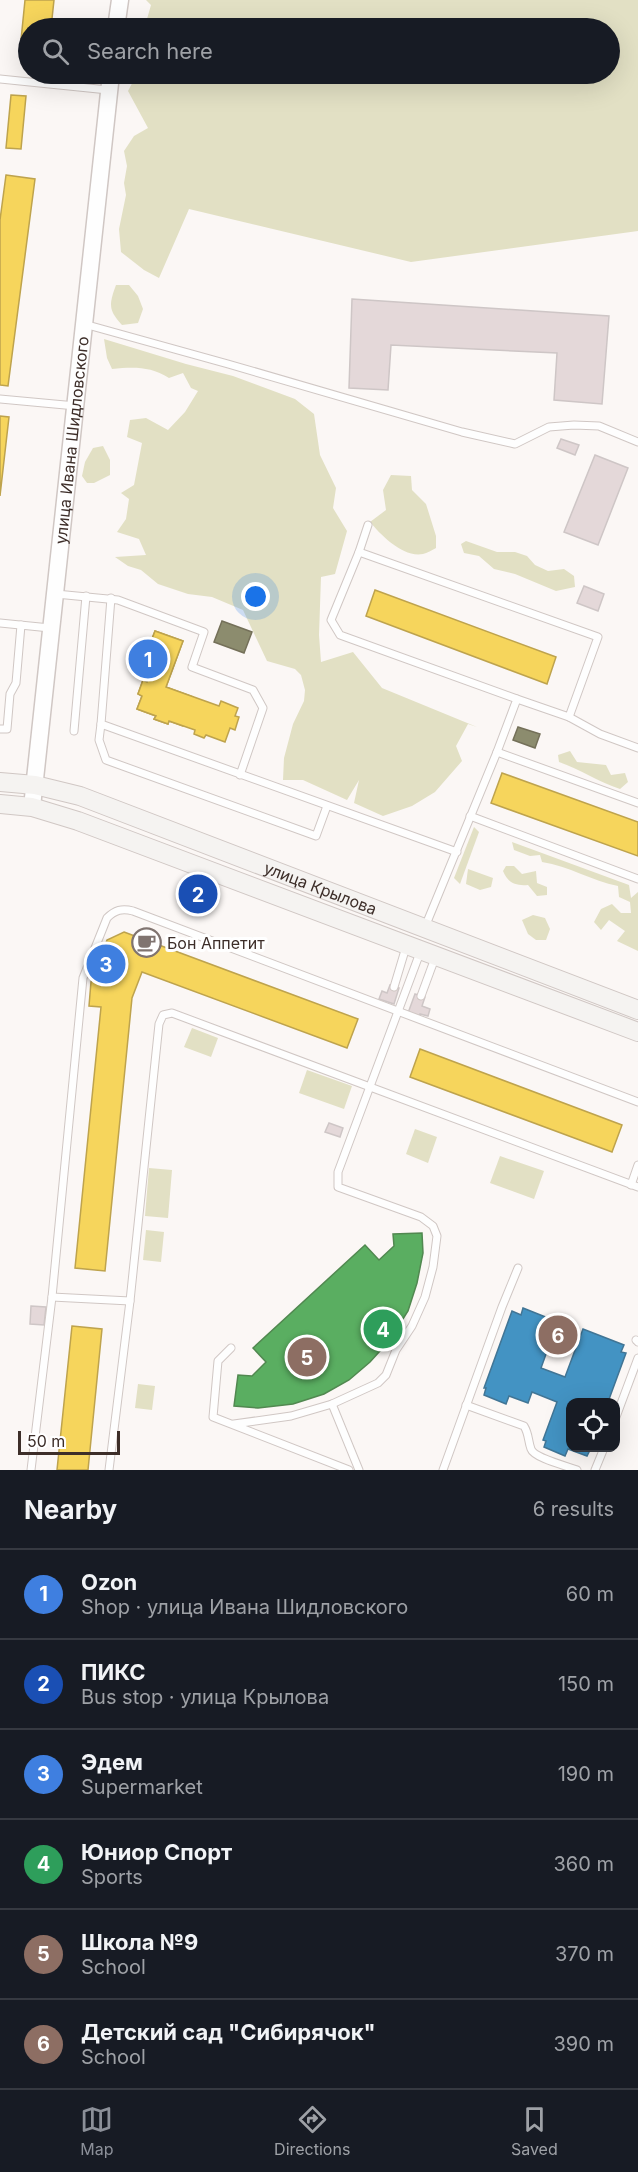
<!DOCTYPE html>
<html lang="en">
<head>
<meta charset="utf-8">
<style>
  :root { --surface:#171b24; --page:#20242c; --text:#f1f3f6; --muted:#9ea1a6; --line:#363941; --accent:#8c9099 }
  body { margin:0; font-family:Inter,sans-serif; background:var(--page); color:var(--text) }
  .controls { position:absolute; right:18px; bottom:18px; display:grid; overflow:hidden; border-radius:12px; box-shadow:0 6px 24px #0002 }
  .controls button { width:54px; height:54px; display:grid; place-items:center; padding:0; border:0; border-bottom:2px solid var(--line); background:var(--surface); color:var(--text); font:30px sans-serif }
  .scale { position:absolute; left:18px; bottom:15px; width:102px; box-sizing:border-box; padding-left:6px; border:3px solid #3d2e29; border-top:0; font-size:16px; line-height:21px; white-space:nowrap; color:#3d2e29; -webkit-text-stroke:4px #fff; paint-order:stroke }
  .you { position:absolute; left:256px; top:597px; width:21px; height:21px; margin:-15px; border:4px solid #fff; border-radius:50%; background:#1a73e8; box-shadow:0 0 0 9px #1a73e833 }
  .badge { display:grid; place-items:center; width:39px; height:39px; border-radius:50%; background:var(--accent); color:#fff; font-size:20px; font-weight:700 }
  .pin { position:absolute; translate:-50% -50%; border:3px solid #fff; box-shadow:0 2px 6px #0006 }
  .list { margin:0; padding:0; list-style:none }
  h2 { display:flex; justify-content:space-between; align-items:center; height:78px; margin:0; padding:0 24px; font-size:26px }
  h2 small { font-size:20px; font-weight:400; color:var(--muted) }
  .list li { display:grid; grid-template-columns:39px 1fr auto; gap:18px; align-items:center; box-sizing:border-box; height:90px; padding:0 24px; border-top:2px solid var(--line) }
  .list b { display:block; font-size:22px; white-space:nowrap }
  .list p { margin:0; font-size:20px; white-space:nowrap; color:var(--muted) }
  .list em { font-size:20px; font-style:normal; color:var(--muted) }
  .icon { flex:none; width:33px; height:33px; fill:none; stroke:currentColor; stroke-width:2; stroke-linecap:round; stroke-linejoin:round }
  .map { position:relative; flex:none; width:638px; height:1470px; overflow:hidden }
  .search { position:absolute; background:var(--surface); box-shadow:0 6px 24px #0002; left:18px; right:18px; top:18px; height:66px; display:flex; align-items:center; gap:15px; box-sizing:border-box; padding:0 21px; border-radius:33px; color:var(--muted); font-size:22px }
  .sheet { height:618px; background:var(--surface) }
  nav { display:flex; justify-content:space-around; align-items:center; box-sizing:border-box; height:84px; border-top:2px solid var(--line); background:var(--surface); font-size:16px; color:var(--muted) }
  nav a { display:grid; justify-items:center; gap:3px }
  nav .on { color:var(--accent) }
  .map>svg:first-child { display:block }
</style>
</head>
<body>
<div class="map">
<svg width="638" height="1470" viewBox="0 0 638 1470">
  <rect width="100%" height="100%" fill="#fbf7f5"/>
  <g fill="#e2e0c4">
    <polygon points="146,0 638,0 638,231 411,262 189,209 159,278 144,270 121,252 119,229 126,195 124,183 127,166 124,151 134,136 148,128 128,91 137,74 610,74 610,28 138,28 147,19 151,5"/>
    <path d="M116 285H129L138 296 143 309 138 323 122 325C108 310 109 304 116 285Z"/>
    <path d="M104 339 186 364 233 376 295 399 314 414 320 455 336 488 333 508 347 531 335 574 321 577 319 635 321 662 353 652 382 688 477 727 468 724 456 746 462 761 435 792 412 806 383 816 354 803 359 780 347 800 303 780H283L284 758 293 724 304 701 305 690 301 675 295 669 267 661 243 610 212 597 188 594 158 584 141 570 128 566 115 557 146 555 139 539 117 532 126 519 129 499 121 493 134 485 142 443 127 437 130 420 146 418 168 430 185 412 198 391 191 388 183 373 169 378C150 366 133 367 112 369L107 358Z"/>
    <polygon points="103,446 110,460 110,475 94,483 87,483 82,476 85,462 93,448"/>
    <path d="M391 475 411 476 412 490 426 504 436 536V548C432 550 427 553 423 554 403 558 381 535 370 522L386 510 383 490Z"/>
    <polygon points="466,541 497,552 515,552 527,556 535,565 548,571 564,569 574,576 575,587 556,591 515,574 494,569 479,556 464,553 461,544"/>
    <path d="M570 751 577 762 606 765 611 775 625 773 628 782 620 789C598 782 580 769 559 762L558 755Z"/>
    <polygon points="474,827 479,832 460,884 454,878"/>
    <path d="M512 842 629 885 631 898 638 892V951L617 941 625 931 609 920 601 930 594 922 601 909 612 904 621 913H631L630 902 619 897 618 886C592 881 569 866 542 862L540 855 530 856 514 850Z"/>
    <path d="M506 866H514L522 874 536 871 537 883 547 887V895L537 896 528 885C515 886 508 883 503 871Z"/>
    <polygon points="468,869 493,878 491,887 480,890 466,884"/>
    <polygon points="533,915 545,918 550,929 546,940 536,940 528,934 522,920"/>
    <polygon points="192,1028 218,1038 211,1057 184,1047"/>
    <polygon points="307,1070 352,1086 344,1109 299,1093"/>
    <polygon points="415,1129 437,1137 428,1163 406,1154"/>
    <polygon points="500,1156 544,1171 534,1199 490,1183"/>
    <polygon points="149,1168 172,1170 168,1218 145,1216"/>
    <polygon points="146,1230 164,1232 161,1262 143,1260"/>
    <polygon points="138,1384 155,1386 152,1410 135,1408"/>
  </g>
  <g fill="#f6d55c" stroke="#bea34d" stroke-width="1.5">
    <polygon points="25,0 54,0 51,28 28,28 28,51 20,50"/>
    <polygon points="11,95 26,96 21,149 6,148"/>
    <polygon points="6,175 35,179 8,386 0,385 0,220"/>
    <polygon points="0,416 9,417 0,496"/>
    <polygon points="375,590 556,657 547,684 366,616"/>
    <polygon points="155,631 183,641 166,687 193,697 183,726 169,721 168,724 154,719 156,716 137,709 142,696 138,694 143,680 147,682 149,676 140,673 145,659 140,657 146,643 150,644"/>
    <polygon points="155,631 183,641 166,687 219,706 221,701 238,708 235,716 239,717 235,730 230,728 225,742 206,735 204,738 194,734 195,730 169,721 168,724 154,719 156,716 137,709 142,696 138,694 143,680 147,682 149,676 140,673 145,659 140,657 146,643 150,644"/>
    <polygon points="502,773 638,822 638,856 491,803"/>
    <polygon points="124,932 358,1019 347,1048 142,972 132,998 105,1271 75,1268 101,1007 89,1006 91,982 107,940"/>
    <polygon points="420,1049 622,1125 612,1152 410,1077"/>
    <polygon points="72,1326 102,1329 88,1470 57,1470"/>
  </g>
  <polygon fill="#4393c3" stroke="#417595" stroke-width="1.5" points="523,1308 553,1320 551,1327 555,1329 541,1368 565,1377 583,1329 624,1345 621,1352 626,1353 608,1402 570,1402 570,1448 591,1448 587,1456 568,1449 565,1456 544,1447 546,1441 543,1440 557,1402 532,1392 528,1403 509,1396 506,1404 484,1395 486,1388 484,1388 512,1311 521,1315"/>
  <polygon fill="#5aae61" stroke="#518850" stroke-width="1.5" points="422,1233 423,1253 417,1283 408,1311 389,1341 370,1362 349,1380 324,1394 293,1404 258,1408 234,1406 238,1375 252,1376 266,1362 253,1348 365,1245 379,1260 394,1246 393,1234"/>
  <g fill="#8c8c6e" stroke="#747059" stroke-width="1.5">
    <polygon points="222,621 252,632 244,653 214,642"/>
    <polygon points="518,727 540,734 535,748 513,740"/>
  </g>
  <g fill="#e4d8d9" stroke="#cec6c6" stroke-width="1.5">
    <polygon points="352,299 609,316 602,404 554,400 557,353 391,345 388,390 349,388"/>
    <polygon points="561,439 579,445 575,455 557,448"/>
    <polygon points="595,455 628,468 598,545 564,532"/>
    <polygon points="584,586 604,594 598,611 577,603"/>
    <polygon points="390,985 399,988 394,1004 379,999 382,991 387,993"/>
    <polygon points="415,994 425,997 422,1006 430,1009 428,1016 420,1014 419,1017 408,1013"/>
    <polygon points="329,1123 343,1128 340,1137 325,1132"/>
    <polygon points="31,1306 46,1307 44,1325 30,1324"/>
  </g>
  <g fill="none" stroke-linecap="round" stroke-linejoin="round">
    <defs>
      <g id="service">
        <polyline points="0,79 108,90"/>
        <polyline points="84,324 228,364 462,432 515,444 549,427 574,425 599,426 638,442"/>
        <polyline points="0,399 76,406"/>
        <polyline points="368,525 359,552 331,620 340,635 517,699 497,752 425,927"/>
        <polyline points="359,552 598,637 569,717 517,699"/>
        <polyline points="56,594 118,600 204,632 192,667 253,690 263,708 240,775"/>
        <polyline points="111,598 101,724 457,852"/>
        <polyline points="0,623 50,628"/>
        <polyline points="569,717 600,734 638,748"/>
        <polyline points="101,724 99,740 106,760 316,836 327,806"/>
        <polyline points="0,729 7,729 10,694 16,683 21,625"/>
        <polyline points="74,731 86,596"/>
        <polyline points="497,752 638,803"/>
        <polyline points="470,816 638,879"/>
        <polyline points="394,987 406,947"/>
        <polyline points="421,996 435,958"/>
        <polyline points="631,1185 638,1165"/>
        <polyline points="52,1297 130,1301"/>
        <polyline points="636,1340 638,1342"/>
        <polyline points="231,1348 218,1361 213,1417 349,1470"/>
        <polyline points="332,1404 359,1470"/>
        <path d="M466 1405 524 1426C529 1434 528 1441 531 1449 534 1458 567 1466 577 1470"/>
        <polyline points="616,1417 638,1358"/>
        <polyline points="234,1424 291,1416 332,1404 378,1383 386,1375 396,1350 412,1326 425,1297 433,1267 437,1236 433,1226 421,1217 338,1187 338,1172 421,950"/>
        <path d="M31 1470 52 1297 83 978 107 918C115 910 122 908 133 911L638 1102"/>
        <polyline points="109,1470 130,1301 159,1024 163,1015 172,1013 638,1187"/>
        <polyline points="443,1470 502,1307 518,1268"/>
        <polyline points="595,1470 604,1448"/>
      </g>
      <g id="tertiary">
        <polyline points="116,28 120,0"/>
        <path id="s1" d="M32 807 111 74"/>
      </g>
      <g id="secondary">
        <path id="s2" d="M0 782 35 785 80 796 638 1010"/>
        <polyline points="0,804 32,807 78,821 638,1032"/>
      </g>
    </defs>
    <use href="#service" stroke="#d0c7c4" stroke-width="9"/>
    <use href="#tertiary" stroke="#d0c7c4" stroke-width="19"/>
    <use href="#secondary" stroke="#d0c7c4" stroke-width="20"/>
    <use href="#service" stroke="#fefefe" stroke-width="7"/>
    <use href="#tertiary" stroke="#fefefe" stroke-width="16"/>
    <use href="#secondary" stroke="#f5f3f1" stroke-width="18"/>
  </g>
  <defs>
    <symbol id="cafe-ring" viewBox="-11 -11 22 22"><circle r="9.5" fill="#fff" stroke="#807470" stroke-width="1.5"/><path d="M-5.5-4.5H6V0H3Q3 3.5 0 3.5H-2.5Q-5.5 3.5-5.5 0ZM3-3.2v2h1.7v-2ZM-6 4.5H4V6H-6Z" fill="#807470"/></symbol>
  </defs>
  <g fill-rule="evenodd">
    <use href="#cafe-ring" x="130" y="926" width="33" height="33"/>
  </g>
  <g text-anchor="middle" stroke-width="6" stroke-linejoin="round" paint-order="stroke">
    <g font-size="16" fill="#3d2e29" stroke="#fff">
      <text dy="6" stroke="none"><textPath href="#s1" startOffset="369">улица Ивана Шидловского</textPath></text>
      <text dy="6" stroke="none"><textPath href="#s2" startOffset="339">улица Крылова</textPath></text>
    </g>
    <g font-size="16" fill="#3d2e29" stroke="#fff" text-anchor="start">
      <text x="167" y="949">Бон Аппетит</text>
    </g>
  </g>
</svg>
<div class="controls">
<button><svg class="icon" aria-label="locate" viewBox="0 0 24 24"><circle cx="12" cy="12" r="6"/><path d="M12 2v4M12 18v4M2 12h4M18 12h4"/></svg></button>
</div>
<div class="scale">50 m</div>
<div class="you"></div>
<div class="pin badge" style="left:148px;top:659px;background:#3f7fe0">1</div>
<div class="pin badge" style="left:198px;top:894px;background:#1a4fb4">2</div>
<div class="pin badge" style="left:106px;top:964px;background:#3f7fe0">3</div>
<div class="pin badge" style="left:383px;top:1329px;background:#2e9e5b">4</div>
<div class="pin badge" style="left:307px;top:1357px;background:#8d6e63">5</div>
<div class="pin badge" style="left:558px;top:1335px;background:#8d6e63">6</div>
<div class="search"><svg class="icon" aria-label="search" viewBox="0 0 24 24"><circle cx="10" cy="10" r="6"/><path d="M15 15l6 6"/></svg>Search here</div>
</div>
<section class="sheet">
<h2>Nearby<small>6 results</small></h2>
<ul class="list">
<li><span class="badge" style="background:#3f7fe0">1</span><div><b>Ozon</b><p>Shop · улица Ивана Шидловского</p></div><em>60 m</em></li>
<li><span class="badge" style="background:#1a4fb4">2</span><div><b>ПИКС</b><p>Bus stop · улица Крылова</p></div><em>150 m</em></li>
<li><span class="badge" style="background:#3f7fe0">3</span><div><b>Эдем</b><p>Supermarket</p></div><em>190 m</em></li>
<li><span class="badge" style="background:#2e9e5b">4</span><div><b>Юниор Спорт</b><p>Sports</p></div><em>360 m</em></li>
<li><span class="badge" style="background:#8d6e63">5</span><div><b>Школа №9</b><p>School</p></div><em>370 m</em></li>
<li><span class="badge" style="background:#8d6e63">6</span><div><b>Детский сад &quot;Сибирячок&quot;</b><p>School</p></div><em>390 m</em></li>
</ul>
</section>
<nav>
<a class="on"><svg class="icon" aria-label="map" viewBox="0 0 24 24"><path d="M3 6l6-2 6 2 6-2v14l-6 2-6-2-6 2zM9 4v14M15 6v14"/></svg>Map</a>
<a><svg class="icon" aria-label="directions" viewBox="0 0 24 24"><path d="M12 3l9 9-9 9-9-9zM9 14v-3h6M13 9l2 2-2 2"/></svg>Directions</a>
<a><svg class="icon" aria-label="saved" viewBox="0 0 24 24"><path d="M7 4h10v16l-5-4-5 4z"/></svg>Saved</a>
</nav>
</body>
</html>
